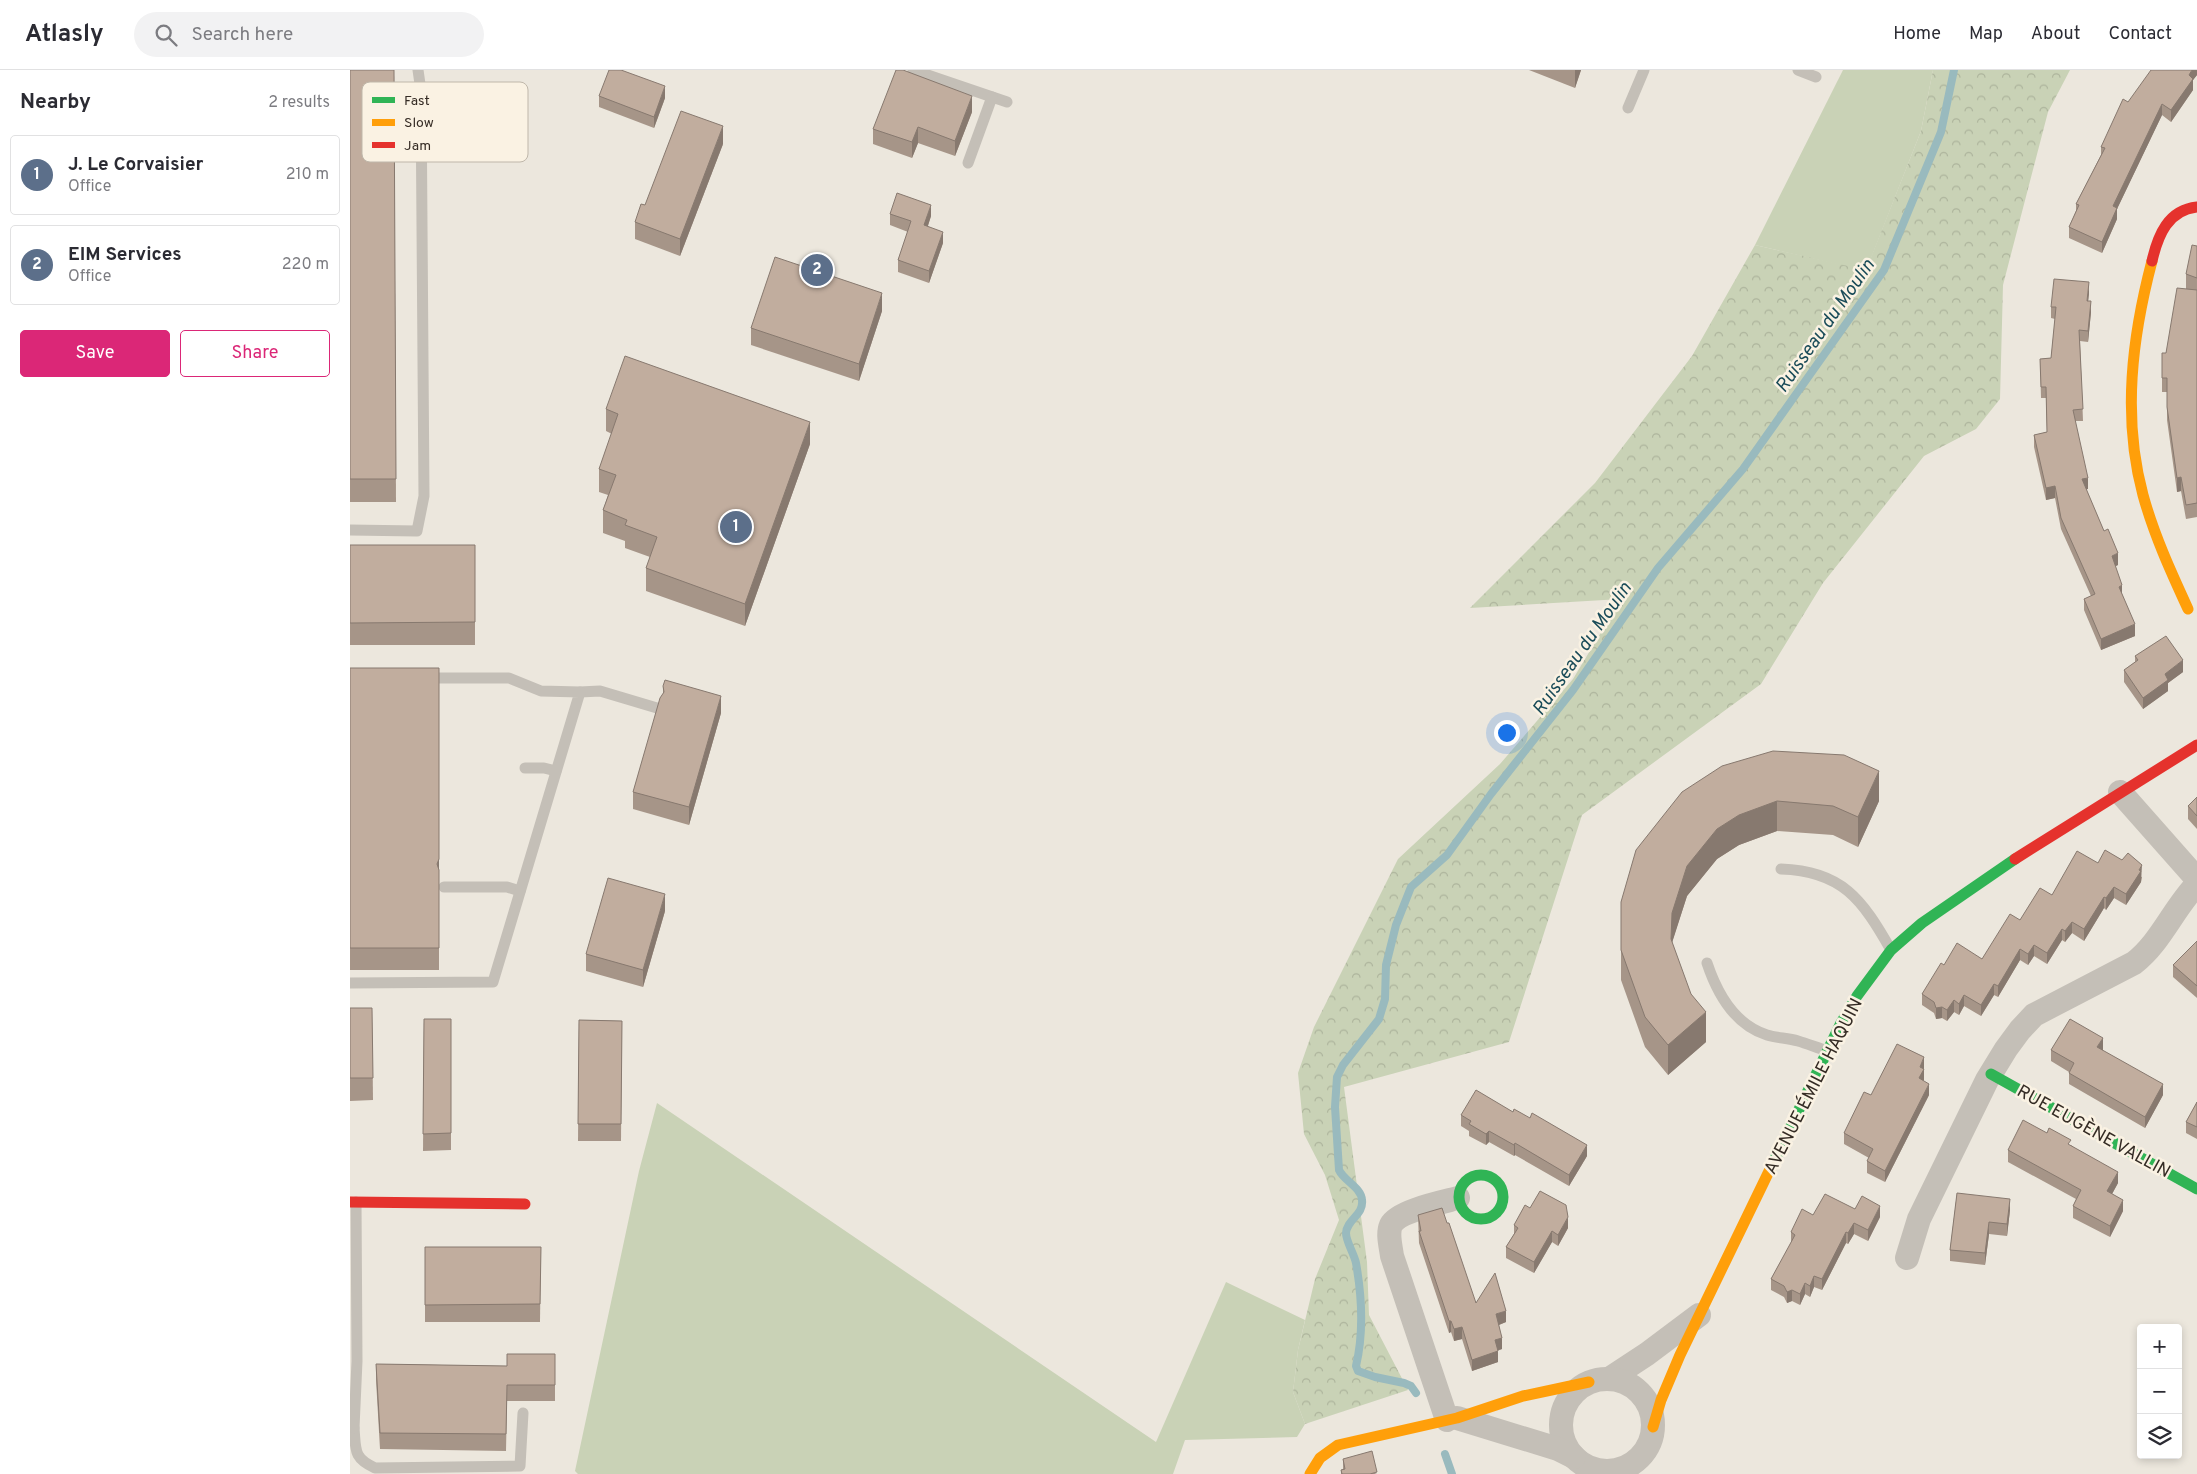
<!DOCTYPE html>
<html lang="en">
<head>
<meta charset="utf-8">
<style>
  :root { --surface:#fff; --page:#f2f2f3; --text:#2b2b33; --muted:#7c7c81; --line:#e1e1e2; --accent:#db2777 }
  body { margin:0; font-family:Overpass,sans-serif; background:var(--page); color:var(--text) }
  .controls { position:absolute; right:15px; bottom:15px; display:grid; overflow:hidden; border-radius:5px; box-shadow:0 2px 8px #0003 }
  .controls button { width:45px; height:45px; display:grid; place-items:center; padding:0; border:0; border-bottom:1px solid var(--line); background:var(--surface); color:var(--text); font:25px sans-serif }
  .you { position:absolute; left:1156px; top:662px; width:18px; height:18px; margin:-12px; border:4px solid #fff; border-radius:50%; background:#1a73e8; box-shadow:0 0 0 8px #1a73e833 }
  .badge { display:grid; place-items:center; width:32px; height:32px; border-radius:50%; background:var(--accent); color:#fff; font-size:16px; font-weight:700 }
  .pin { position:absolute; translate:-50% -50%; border:2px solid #fff; box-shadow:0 1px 5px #0006 }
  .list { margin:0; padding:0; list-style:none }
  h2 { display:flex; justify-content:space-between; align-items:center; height:65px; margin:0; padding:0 20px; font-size:21px }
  h2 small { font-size:16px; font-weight:400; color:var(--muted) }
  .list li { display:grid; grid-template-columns:32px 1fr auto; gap:15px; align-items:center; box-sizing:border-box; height:80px; margin:0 10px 10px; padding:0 10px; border:1px solid var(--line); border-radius:5px }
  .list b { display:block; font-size:19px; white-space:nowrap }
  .list p { margin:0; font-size:16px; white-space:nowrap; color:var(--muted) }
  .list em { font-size:16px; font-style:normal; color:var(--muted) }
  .actions { display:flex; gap:10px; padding:15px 20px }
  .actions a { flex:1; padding:11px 0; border:1px solid var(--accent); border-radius:5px; text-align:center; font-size:18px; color:var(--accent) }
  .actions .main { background:var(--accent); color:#fff }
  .icon { flex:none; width:28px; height:28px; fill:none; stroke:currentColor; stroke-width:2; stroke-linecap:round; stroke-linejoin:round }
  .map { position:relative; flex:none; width:1847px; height:1404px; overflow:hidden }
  header { display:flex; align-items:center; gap:30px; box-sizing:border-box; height:70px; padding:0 25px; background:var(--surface); border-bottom:1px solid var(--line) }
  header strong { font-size:24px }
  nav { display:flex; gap:28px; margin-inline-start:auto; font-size:18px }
  .search { width:350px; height:45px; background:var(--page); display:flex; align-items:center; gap:12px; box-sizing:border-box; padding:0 18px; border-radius:28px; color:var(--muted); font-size:19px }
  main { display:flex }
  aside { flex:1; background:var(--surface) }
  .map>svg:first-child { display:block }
</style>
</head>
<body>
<header>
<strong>Atlasly</strong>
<div class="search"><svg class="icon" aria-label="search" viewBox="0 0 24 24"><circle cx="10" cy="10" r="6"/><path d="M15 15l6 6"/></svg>Search here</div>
<nav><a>Home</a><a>Map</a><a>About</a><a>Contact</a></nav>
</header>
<main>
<aside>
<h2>Nearby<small>2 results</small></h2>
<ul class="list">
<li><span class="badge" style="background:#5c6f8a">1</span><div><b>J. Le Corvaisier</b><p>Office</p></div><em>210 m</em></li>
<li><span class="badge" style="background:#5c6f8a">2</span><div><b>EIM Services</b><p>Office</p></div><em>220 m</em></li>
</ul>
<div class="actions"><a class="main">Save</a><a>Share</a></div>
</aside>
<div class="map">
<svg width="1847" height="1404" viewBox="0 0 1847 1404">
  <defs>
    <pattern id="forest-crowns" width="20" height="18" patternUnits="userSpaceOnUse" patternTransform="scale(1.25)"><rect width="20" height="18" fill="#c9d2b6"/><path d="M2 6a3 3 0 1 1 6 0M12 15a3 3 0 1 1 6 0" fill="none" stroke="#adb49c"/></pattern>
  </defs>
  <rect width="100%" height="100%" fill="#ece7dd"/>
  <g fill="#c9d2b6">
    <polygon points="1493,0 1583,0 1571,61 1516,201 1405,175"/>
    <polygon points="307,1033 806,1372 876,1212 955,1250 948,1280 943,1322 955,1354 947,1367 835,1370 823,1404 228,1404 225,1401 289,1101"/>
  </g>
  <polygon fill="url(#forest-crowns)" points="1583,0 1720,0 1698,42 1653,215 1650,329 1626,359 1574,386 1473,513 1411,614 1232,745 1159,972 994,1017 1017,1192 1019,1245 1058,1320 955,1354 943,1322 948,1280 965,1209 989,1150 975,1105 954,1064 948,1003 964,957 1048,789 1150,694 1223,609 1271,529 1120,538 1245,413 1342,286 1405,175 1516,200 1571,61"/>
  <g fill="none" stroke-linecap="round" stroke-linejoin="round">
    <g stroke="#99babe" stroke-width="8">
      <path d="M1066 1323 1061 1316 1054 1313 1025 1307 1008 1301 1006 1296C1014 1262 1012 1227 1006 1193 1004 1183 996 1172 996 1163 997 1149 1014 1145 1012 1130 1011 1117 994 1111 989 1100L985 1037 987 1007 993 995 1029 949 1035 929 1036 895 1046 855 1061 817 1097 785 1141 724 1223 620 1308 498 1393 399 1534 200 1591 62 1604 0"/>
      <polyline points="1095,1384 1102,1404"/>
    </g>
    <g stroke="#c4bfb7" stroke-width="11">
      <polyline points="563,0 657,32"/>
      <polyline points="1448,0 1466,7"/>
      <polyline points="1278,38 1294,0"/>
      <polyline points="618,93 642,27"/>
      <polyline points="0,460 67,461 74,426 71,21 68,0"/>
      <polyline points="230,622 250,621 307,638"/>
      <polyline points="175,698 194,698 206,701"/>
      <path d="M1431 799C1492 801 1512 829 1541 880"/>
      <polyline points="94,817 157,817 170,821"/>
      <path d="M1357 893C1367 923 1385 955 1417 965 1427 968 1438 968 1448 971 1458 974 1468 978 1478 981"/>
      <polyline points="0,913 143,912 230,622 191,621 159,608 75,608"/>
      <path d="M0 1358H4C6 1380 3 1388 25 1398L170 1396 173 1343"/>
      <polyline points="4,1358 7,1291 6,1132"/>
    </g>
    <g stroke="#c4bfb7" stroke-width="24">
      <polyline points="1770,722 1847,809"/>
      <path d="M1557 1188 1569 1149 1637 1010 1656 979 1670 960 1684 945 1784 893C1811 872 1823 839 1847 814"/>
      <polyline points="1259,1309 1297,1284 1349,1245"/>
      <circle cx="1257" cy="1355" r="46"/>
      <polyline points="1107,1348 1208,1379 1224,1387"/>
      <path d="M1097 1350 1042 1186C1041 1177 1037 1164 1041 1155 1048 1141 1093 1132 1108 1128"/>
    </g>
    <g stroke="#30b455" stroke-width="11">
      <polyline points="1641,1004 1847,1119"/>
      <polyline points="1423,1093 1491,953 1507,926 1541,880 1572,853 1665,789"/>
      <circle cx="1131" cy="1127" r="22"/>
    </g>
    <g stroke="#ff9f0a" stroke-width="11">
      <path d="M1802 191C1782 267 1772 347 1793 425 1804 465 1821 502 1838 539"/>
      <polyline points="1303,1357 1311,1330 1330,1285 1423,1093"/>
      <polyline points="960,1404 970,1388 988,1375 1107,1348 1173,1326 1239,1312"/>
    </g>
    <g stroke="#e5322d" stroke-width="11">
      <path d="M1802 191C1808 165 1818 140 1847 137"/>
      <polyline points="1665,789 1847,675"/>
      <polyline points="0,1132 175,1134"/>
    </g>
  </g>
  <g fill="#a69588">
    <polygon points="0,0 44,0 46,432 0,432"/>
    <polygon points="1179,0 1231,0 1225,18"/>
    <polygon points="1847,0 1847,5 1843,10 1843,20 1821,52 1812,45 1767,139 1767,149 1752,183 1719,168 1719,157 1726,141 1726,134 1751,85 1751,77 1778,32"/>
    <polygon points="249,26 315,28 304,58 249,37"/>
    <polygon points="622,42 605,86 568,73 562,88 523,74 523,59"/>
    <polygon points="373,74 330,186 285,169 285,152 295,135"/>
    <polygon points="540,144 581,146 578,156 593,173 579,213 548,202 548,190 558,162 540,155"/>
    <polygon points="1847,176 1847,447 1836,449 1831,421 1827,422 1817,350 1817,322 1812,322 1812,283 1816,283 1836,219 1836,204"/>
    <polygon points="1739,223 1738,231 1741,242 1738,272 1730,271 1733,351 1725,351 1738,419 1736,419 1768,495 1765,496 1772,524 1785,566 1751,580 1734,540 1734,529 1741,526 1711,459 1705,428 1696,430 1684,377 1684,365 1697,362 1696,328 1691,328 1690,289 1701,288 1705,249 1701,248 1701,237"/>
    <polygon points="532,241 509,311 401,275 401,258"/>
    <polygon points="256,339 460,374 395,556 296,521 296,498 300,487 275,478 275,471 253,463 253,440 258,425 249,422 249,399 262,364 256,361"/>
    <rect x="0" y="475" width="125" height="100"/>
    <polygon points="1785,586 1833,602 1818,613 1818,621 1793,639 1774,612 1774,600 1785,592"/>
    <rect x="0" y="598" width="89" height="302"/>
    <polygon points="313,616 371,643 339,755 283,739 283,722 313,624"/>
    <polygon points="1332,722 1529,731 1508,777 1483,765 1427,761 1389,775 1367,789 1337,826 1322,872 1356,972 1318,1005 1295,977 1271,910 1271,832"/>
    <polygon points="1847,727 1847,759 1838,749 1838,736"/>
    <polygon points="1748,793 1792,807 1791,812 1776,835 1764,828 1756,840 1754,838 1734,871 1722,863 1715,872 1712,870 1697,894 1684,886 1678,895 1670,890 1648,927 1644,925 1631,946 1614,936 1609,945 1604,942 1597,951 1592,948 1586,949 1584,943 1572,935 1572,924 1594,895 1632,889 1670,850 1702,825"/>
    <polygon points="315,841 293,917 236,901 236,884"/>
    <polygon points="1847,871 1847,928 1823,907 1823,895"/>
    <polygon points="0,938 22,938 23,1030 0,1031"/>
    <polygon points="74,949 101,949 101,1080 73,1081"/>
    <polygon points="229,950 272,951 271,1071 228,1071"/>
    <polygon points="1701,980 1752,980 1813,1025 1795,1058 1719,1014 1719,1002 1701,991"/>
    <polygon points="1574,999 1573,1011 1579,1025 1535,1112 1517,1103 1517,1091 1519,1088 1494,1074 1494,1063 1521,1025"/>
    <polygon points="1847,1032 1847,1069 1836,1063 1836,1052"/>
    <polygon points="1111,1045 1237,1086 1219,1116 1165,1085 1164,1086 1139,1072 1136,1075 1119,1066 1119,1061 1111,1056"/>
    <polygon points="1721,1075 1768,1113 1762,1124 1773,1141 1760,1167 1723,1148 1723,1136 1726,1129 1658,1092 1658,1080"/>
    <polygon points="1607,1123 1660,1140 1657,1166 1639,1164 1635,1195 1600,1191 1600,1180"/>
    <polygon points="1505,1139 1530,1147 1518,1171 1504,1164 1498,1174 1496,1173 1472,1220 1464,1217 1460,1227 1455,1224 1450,1235 1442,1231 1437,1233 1434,1227 1421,1220 1421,1209 1441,1173 1441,1162 1463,1145"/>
    <polygon points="1068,1145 1126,1233 1156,1252 1149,1255 1152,1279 1147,1281 1148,1292 1122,1301 1112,1269 1104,1271 1101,1262 1099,1263 1069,1173"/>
    <polygon points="1164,1155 1218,1158 1208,1176 1202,1172 1184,1203 1156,1188 1156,1177 1164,1164"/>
    <polygon points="75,1177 191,1177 190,1252 75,1252"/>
    <polygon points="205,1284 205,1331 157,1331 156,1381 30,1379 26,1310 26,1294 157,1296"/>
    <polygon points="993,1389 1027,1404 991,1404 991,1400 993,1399"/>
  </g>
  <g fill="#87796f">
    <polygon points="1225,0 1231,0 1225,18"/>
    <polygon points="1842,0 1847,0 1847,5 1843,10 1843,20 1821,52 1821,40 1839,5"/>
    <polygon points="315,16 315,28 304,58 304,47"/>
    <polygon points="622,26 622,42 605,86 605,71"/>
    <polygon points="1812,34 1812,45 1767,139 1767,149 1752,183 1752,172 1763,136"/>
    <polygon points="373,56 373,74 330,186 330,169"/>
    <polygon points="568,57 568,73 562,88 562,72"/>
    <polygon points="581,135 581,146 574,167 574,155"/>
    <polygon points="593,162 593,173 579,213 579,201"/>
    <polygon points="1739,212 1739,223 1737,242 1737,231"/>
    <polygon points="532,223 532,241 509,311 509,294"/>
    <polygon points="1741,231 1741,242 1738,272 1738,261"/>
    <polygon points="460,352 460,374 395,556 395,534"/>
    <polygon points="1831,407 1831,421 1827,422 1827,408"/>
    <polygon points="1738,408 1738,419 1732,420 1732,409"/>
    <polygon points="1705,416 1705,428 1696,430 1696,418"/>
    <polygon points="1768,483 1768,495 1762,498 1762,486"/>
    <polygon points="1772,515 1772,527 1769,517"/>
    <polygon points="1785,554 1785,566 1751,580 1751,569"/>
    <polygon points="1833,590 1833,602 1818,613 1818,621 1793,639 1793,628 1815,604"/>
    <polygon points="89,598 89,900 89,812 87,817"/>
    <polygon points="371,626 371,643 339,755 339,737"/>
    <polygon points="1529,701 1529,731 1508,777 1508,747"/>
    <polygon points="1427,731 1427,761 1389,775 1367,789 1337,826 1322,873 1321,869 1322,843 1337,796 1367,759 1389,745"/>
    <polygon points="1792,795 1791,812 1776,835 1776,824"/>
    <polygon points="1764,817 1764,828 1756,840 1756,828"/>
    <polygon points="315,824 315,841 293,917 293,900"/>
    <polygon points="1754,827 1754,838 1734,871 1734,859"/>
    <polygon points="1722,852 1722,863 1715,872 1715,861"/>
    <polygon points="1712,859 1712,870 1697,894 1697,883"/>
    <polygon points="1684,875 1684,886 1678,895 1678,884"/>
    <polygon points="1670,879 1670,890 1648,927 1648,916"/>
    <polygon points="1644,914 1644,925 1631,946 1631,935"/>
    <polygon points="1614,925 1614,936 1609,945 1609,934"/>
    <polygon points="1604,930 1604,942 1597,951 1597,940"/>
    <polygon points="1592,937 1592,948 1586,949 1586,938"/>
    <polygon points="1356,942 1356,972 1318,1005 1318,975"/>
    <polygon points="1753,968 1753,980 1747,988 1747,977"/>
    <polygon points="1574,987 1574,1010 1569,1020 1570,997"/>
    <polygon points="1579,1014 1579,1025 1535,1112 1535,1101"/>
    <polygon points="1813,1014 1813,1025 1795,1058 1795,1047"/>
    <polygon points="1139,1061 1139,1072 1136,1075 1136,1064"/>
    <polygon points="1165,1073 1165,1085 1164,1086 1164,1075"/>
    <polygon points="1237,1075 1237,1086 1219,1116 1219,1105"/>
    <polygon points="1768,1102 1768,1113 1757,1133 1757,1121"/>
    <polygon points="1660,1129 1660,1140 1657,1166 1657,1154"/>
    <polygon points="1773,1130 1773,1141 1760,1167 1760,1156"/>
    <polygon points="1530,1136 1530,1147 1518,1171 1518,1160"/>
    <polygon points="1218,1147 1218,1158 1208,1176 1208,1165"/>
    <polygon points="1639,1152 1639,1164 1635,1195 1635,1183"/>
    <polygon points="1504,1153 1504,1164 1498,1174 1498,1163"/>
    <polygon points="1202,1161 1202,1172 1184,1203 1184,1192"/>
    <polygon points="1496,1162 1496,1173 1472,1220 1472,1209"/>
    <polygon points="1464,1206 1464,1217 1460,1227 1460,1216"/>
    <polygon points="1455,1213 1455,1224 1450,1235 1450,1224"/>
    <polygon points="1442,1220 1442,1231 1437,1233 1437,1222"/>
    <polygon points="1156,1241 1156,1252 1146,1256 1146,1244"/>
    <polygon points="1099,1251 1101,1251 1101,1262 1099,1263"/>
    <polygon points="1112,1257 1112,1269 1104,1271 1104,1259"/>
    <polygon points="1152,1268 1152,1279 1145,1281 1145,1270"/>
    <polygon points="1148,1281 1148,1292 1122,1301 1122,1290"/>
  </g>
  <g fill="#c1ad9e" stroke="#87796f">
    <polygon points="0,0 44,0 46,409 0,409"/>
    <polygon points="259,0 271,0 315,16 304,47 249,26"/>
    <polygon points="546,0 553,0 622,26 605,71 568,57 562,72 523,59"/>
    <polygon points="1801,0 1842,0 1839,5 1843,9 1821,40 1812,34 1763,136 1767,138 1752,172 1719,157 1729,135 1726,134 1755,78 1751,77 1773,29 1778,32"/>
    <polygon points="331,41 373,56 330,169 285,152 291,134 295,135"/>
    <polygon points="547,123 581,135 574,155 593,162 579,201 548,190 561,151 540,144"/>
    <polygon points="1842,175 1847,176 1847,208 1836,204"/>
    <polygon points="425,187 532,223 509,294 401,258"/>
    <polygon points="1704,209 1739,212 1737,231 1741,231 1738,261 1729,260 1733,339 1723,340 1738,408 1732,409 1754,461 1758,459 1768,483 1762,486 1772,515 1769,517 1785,554 1751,569 1734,529 1745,524 1711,448 1705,416 1696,418 1684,365 1697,362 1696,317 1691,317 1690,289 1701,288 1706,237 1701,237"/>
    <polygon points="1827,218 1847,220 1847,433 1836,435 1831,407 1827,408 1817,337 1817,308 1812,308 1812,283 1816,283"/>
    <polygon points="275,286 460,352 395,534 296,498 307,467 275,455 277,450 253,440 266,405 249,399 268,344 256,339"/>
    <polygon points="0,475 125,475 125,552 0,553"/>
    <polygon points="1816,566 1833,590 1815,604 1818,610 1793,628 1774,600 1788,590 1785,586"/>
    <polygon points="0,598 89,598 89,789 87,794 89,800 89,878 0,878"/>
    <polygon points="315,610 371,626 339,737 283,722 310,628 314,622 313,616"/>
    <polygon points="1423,681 1494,685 1529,701 1508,747 1483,736 1427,731 1389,745 1367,759 1337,796 1322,843 1321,869 1341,924 1356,942 1318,975 1295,947 1271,880 1271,832 1286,780 1332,722 1372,696"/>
    <polygon points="1847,727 1847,746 1838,736"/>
    <polygon points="1755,780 1772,790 1778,783 1792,795 1789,800 1791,801 1776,824 1764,817 1756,828 1754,827 1734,859 1722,852 1715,861 1712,859 1697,883 1684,875 1678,884 1670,879 1648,916 1644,914 1631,935 1614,925 1609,934 1604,930 1597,940 1592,937 1586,938 1584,932 1572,924 1591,893 1594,895 1607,873 1632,889 1660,844 1670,850 1690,818 1702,825 1727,781 1748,793"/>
    <polygon points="258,808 315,824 293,900 236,884"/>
    <polygon points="1847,871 1847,916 1823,895"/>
    <polygon points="0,938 22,938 23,1008 0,1008"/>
    <polygon points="74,949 101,949 101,1063 73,1064"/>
    <polygon points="1720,949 1753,968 1747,977 1813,1014 1795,1047 1719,1003 1724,993 1701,980"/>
    <polygon points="229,950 272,951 271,1054 228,1054"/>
    <polygon points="1547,974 1574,987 1570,997 1574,999 1569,1008 1579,1014 1535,1101 1517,1091 1523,1079 1494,1063 1514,1022 1521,1025"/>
    <polygon points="1126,1020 1163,1042 1164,1039 1180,1048 1182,1043 1237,1075 1219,1105 1165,1073 1164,1075 1139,1061 1136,1064 1119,1054 1121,1051 1111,1045"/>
    <polygon points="1847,1032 1847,1057 1836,1052"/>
    <polygon points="1673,1050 1697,1063 1699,1058 1721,1070 1718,1074 1768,1102 1757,1121 1773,1130 1760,1156 1723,1136 1731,1120 1658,1080"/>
    <polygon points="1190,1121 1216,1135 1218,1147 1208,1165 1202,1161 1184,1192 1156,1177 1168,1158 1164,1155 1175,1135 1180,1138"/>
    <polygon points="1607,1123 1660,1129 1657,1154 1639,1152 1635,1183 1600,1180"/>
    <polygon points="1475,1124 1505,1139 1512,1126 1530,1136 1518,1160 1504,1153 1498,1163 1496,1162 1472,1209 1464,1206 1460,1216 1455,1213 1450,1224 1442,1220 1437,1222 1434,1216 1421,1209 1445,1165 1441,1162 1452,1139 1463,1145"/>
    <polygon points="1092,1138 1097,1153 1099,1153 1126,1233 1145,1203 1156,1241 1146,1244 1152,1268 1145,1270 1148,1281 1122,1290 1112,1257 1104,1259 1101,1251 1099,1251 1069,1161 1071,1161 1068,1145"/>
    <polygon points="75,1177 191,1177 190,1234 75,1235"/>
    <polygon points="157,1284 205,1284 205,1315 157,1315 156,1364 30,1363 26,1294 157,1296"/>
    <polygon points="1022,1381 1027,1402 1020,1404 992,1404 991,1400 995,1399 993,1389"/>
  </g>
  <g text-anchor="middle" stroke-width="5" stroke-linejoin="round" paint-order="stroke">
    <g font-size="18" fill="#352c25" stroke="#faf2e3">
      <text transform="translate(1463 1016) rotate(-63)" y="6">AVENUE ÉMILE HAQUIN</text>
      <text transform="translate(1744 1061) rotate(29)" y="6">RUE EUGÈNE VALLIN</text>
    </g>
    <g font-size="19" font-style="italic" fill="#194b58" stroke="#faf2e3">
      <text transform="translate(1474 255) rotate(-55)" y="7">Ruisseau du Moulin</text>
      <text transform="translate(1231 578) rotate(-55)" y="7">Ruisseau du Moulin</text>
    </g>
  </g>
  <rect x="12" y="12" width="166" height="80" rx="8" fill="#faf2e3" stroke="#bfb7aa" stroke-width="1"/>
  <rect x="22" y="27" width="23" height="6" fill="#30b455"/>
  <rect x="22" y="49" width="23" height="7" fill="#ff9f0a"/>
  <rect x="22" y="72" width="23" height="6" fill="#e5322d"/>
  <g font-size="14" fill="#352c25">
    <text x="54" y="35">Fast</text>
    <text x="54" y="57">Slow</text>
    <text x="54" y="80">Jam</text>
  </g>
</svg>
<div class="controls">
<button>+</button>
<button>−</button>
<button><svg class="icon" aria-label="layers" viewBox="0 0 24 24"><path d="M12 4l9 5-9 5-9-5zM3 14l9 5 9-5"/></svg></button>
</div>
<div class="you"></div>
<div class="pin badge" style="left:386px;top:457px;background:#5c6f8a">1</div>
<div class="pin badge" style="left:467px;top:200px;background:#5c6f8a">2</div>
</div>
</main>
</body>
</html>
